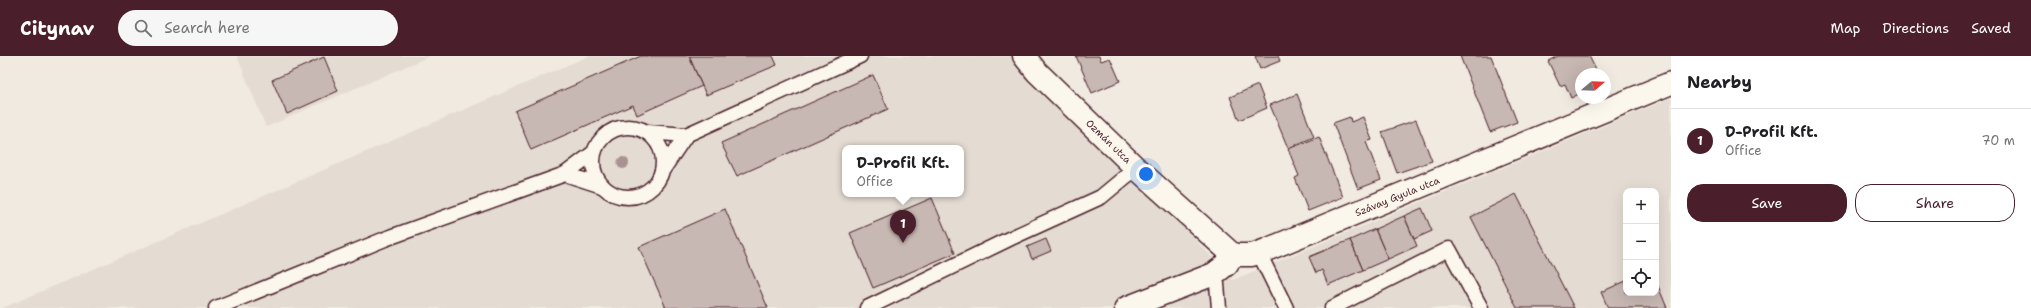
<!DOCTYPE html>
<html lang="en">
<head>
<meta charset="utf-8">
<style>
  :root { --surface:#fff; --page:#f6f6f6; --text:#202124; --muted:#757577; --line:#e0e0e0; --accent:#4a1f2b }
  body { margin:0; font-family:"Shantell Sans",sans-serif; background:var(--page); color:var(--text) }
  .controls { position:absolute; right:12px; bottom:12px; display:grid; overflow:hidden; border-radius:8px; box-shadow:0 4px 16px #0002 }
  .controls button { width:36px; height:36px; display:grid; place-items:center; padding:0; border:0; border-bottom:1px solid var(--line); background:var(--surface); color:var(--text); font:20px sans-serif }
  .compass { position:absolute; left:1575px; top:12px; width:36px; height:36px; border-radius:50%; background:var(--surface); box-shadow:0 4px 16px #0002; rotate:71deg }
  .you { position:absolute; left:1146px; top:118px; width:14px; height:14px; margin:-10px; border:3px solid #fff; border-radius:50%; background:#1a73e8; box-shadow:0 0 0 6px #1a73e833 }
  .badge { display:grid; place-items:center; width:26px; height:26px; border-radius:50%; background:var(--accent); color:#fff; font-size:13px; font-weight:700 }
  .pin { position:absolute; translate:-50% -33px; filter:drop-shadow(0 1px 2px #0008) }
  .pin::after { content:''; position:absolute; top:21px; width:14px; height:12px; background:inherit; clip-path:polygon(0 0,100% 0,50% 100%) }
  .popup { position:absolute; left:842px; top:89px; width:122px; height:52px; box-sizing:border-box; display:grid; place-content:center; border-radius:8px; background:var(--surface); filter:drop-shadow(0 1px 3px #0005); font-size:13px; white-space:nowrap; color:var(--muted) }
  .popup b { font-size:15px; color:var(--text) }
  .popup::after { content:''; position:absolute; left:50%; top:100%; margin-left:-8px; border:8px solid transparent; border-top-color:var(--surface) }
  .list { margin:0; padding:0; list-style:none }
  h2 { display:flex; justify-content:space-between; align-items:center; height:52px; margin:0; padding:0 16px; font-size:17px }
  h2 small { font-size:13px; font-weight:400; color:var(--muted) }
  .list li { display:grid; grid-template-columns:26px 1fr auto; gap:12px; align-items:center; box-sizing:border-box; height:64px; padding:0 16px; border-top:1px solid var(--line) }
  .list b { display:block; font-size:15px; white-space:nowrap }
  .list p { margin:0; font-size:13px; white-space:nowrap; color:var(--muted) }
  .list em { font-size:13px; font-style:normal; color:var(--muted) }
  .actions { display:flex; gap:8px; padding:12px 16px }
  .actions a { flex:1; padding:9px 0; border:1px solid var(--accent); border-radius:16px; text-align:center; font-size:14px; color:var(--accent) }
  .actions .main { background:var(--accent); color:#fff }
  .icon { flex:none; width:22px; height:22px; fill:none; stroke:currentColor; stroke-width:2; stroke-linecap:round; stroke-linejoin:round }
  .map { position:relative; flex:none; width:1671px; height:252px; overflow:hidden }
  header { display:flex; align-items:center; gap:24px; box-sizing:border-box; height:56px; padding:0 20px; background:var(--accent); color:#fff }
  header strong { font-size:19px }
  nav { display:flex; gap:22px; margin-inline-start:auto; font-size:14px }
  .search { width:280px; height:36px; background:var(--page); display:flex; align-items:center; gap:10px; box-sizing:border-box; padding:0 14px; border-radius:22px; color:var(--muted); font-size:15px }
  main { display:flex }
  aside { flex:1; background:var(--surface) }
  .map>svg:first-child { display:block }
</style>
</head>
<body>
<header>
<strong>Citynav</strong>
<div class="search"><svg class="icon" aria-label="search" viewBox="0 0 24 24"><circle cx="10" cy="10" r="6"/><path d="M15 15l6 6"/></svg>Search here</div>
<nav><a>Map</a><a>Directions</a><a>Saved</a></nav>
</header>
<main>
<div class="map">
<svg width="1671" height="252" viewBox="0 0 1671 252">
  <rect width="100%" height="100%" fill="#f0eae0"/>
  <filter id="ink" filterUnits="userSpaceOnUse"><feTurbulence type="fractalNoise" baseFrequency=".025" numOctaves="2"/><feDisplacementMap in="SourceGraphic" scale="8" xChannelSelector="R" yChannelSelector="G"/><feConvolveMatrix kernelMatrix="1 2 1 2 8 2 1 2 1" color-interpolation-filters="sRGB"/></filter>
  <g filter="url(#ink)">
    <g fill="#e4dbd2" fill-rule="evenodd">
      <polygon points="237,0 430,0 266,71"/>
      <path d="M589 0H1024L1233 224 1671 42V252H3ZM845 92H961V138H845ZM1626 135H1656V237H1626Z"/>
    </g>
    <g fill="#c8b8b3" stroke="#4a1f2b">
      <polygon points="641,0 689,0 702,30 637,59 633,49 531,94 515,55"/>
      <polygon points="689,0 773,0 777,9 706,39"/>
      <polygon points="1076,0 1099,0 1101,5 1110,2 1120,25 1092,37"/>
      <polygon points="1255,0 1278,0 1280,5 1260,13"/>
      <polygon points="1460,0 1491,0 1517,66 1490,76"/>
      <polygon points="1558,0 1589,0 1598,18 1581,18 1581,37 1571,42 1565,28 1560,30 1548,5"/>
      <polygon points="324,1 338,35 287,58 272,24"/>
      <polygon points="873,19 888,53 737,120 721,87"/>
      <polygon points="1258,29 1267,52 1239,64 1230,41"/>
      <polygon points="1297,38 1314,81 1288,92 1270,49"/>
      <polygon points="1350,61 1351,66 1363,61 1372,84 1366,86 1381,124 1358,133 1333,67"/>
      <polygon points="1416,64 1432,105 1397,117 1382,76"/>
      <polygon points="1319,81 1343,141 1308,155 1295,122 1299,120 1288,93"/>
      <polygon points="1516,138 1574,252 1517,252 1471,161"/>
      <polygon points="932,142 955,197 873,232 850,177"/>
      <polygon points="1422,152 1432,175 1414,183 1404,160"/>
      <polygon points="725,153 768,252 666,252 639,191"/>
      <polygon points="1404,160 1417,190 1388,203 1375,173"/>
      <polygon points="1375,173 1388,203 1363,214 1350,184"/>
      <polygon points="1046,183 1051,195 1032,203 1027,191"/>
      <polygon points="1350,184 1363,214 1328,229 1322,214 1316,217 1309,201"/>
      <polygon points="1626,225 1626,237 1656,237 1656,225 1667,252 1608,252 1601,236"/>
    </g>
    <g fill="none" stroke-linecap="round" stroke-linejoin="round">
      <defs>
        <g id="lane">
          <circle cx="628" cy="106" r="35"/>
          <polyline points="647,76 686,79 860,0"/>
          <polyline points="662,115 686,79"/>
          <polyline points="565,118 602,130"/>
          <polyline points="1259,197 1286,252"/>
          <polyline points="1214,218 1217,228 1219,252"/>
          <polyline points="216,252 385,183 565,118 593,97"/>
          <polyline points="867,252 1011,182 1101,141 1136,112"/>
          <polyline points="1332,252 1449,193 1481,252"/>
        </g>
        <g id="street">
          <polyline points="1024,0 1036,15 1136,112 1233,199"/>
          <polyline points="1233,199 1252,199 1266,194 1671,27"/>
          <polyline points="1126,252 1214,218 1227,208 1233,199"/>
        </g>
      </defs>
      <use href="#lane" stroke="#4a1f2b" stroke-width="17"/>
      <use href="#street" stroke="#4a1f2b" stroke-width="25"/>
      <use href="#lane" stroke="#fbf7ec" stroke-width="14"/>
      <use href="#street" stroke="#fbf7ec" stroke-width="22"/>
    </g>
    <circle fill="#a89292" cx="623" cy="107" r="6"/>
  </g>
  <g text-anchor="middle" stroke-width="4" stroke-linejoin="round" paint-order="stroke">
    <g font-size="10" fill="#4a1f2b" stroke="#fbf7ec">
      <text transform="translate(1109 85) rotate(44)" y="4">Ozmán utca</text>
      <text transform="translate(1397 140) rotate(-22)" y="4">Szávay Gyula utca</text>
    </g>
  </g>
</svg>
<div class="controls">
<button>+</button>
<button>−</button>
<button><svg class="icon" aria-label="locate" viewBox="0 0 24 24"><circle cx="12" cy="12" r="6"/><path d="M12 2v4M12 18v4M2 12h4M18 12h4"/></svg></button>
</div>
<svg class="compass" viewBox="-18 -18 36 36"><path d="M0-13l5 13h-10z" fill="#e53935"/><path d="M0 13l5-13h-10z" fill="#757577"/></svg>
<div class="you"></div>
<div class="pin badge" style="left:903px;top:187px">1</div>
<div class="popup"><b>D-Profil Kft.</b>Office</div>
</div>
<aside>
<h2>Nearby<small></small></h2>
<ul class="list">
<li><span class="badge">1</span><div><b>D-Profil Kft.</b><p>Office</p></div><em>70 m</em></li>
</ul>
<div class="actions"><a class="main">Save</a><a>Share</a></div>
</aside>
</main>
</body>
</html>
